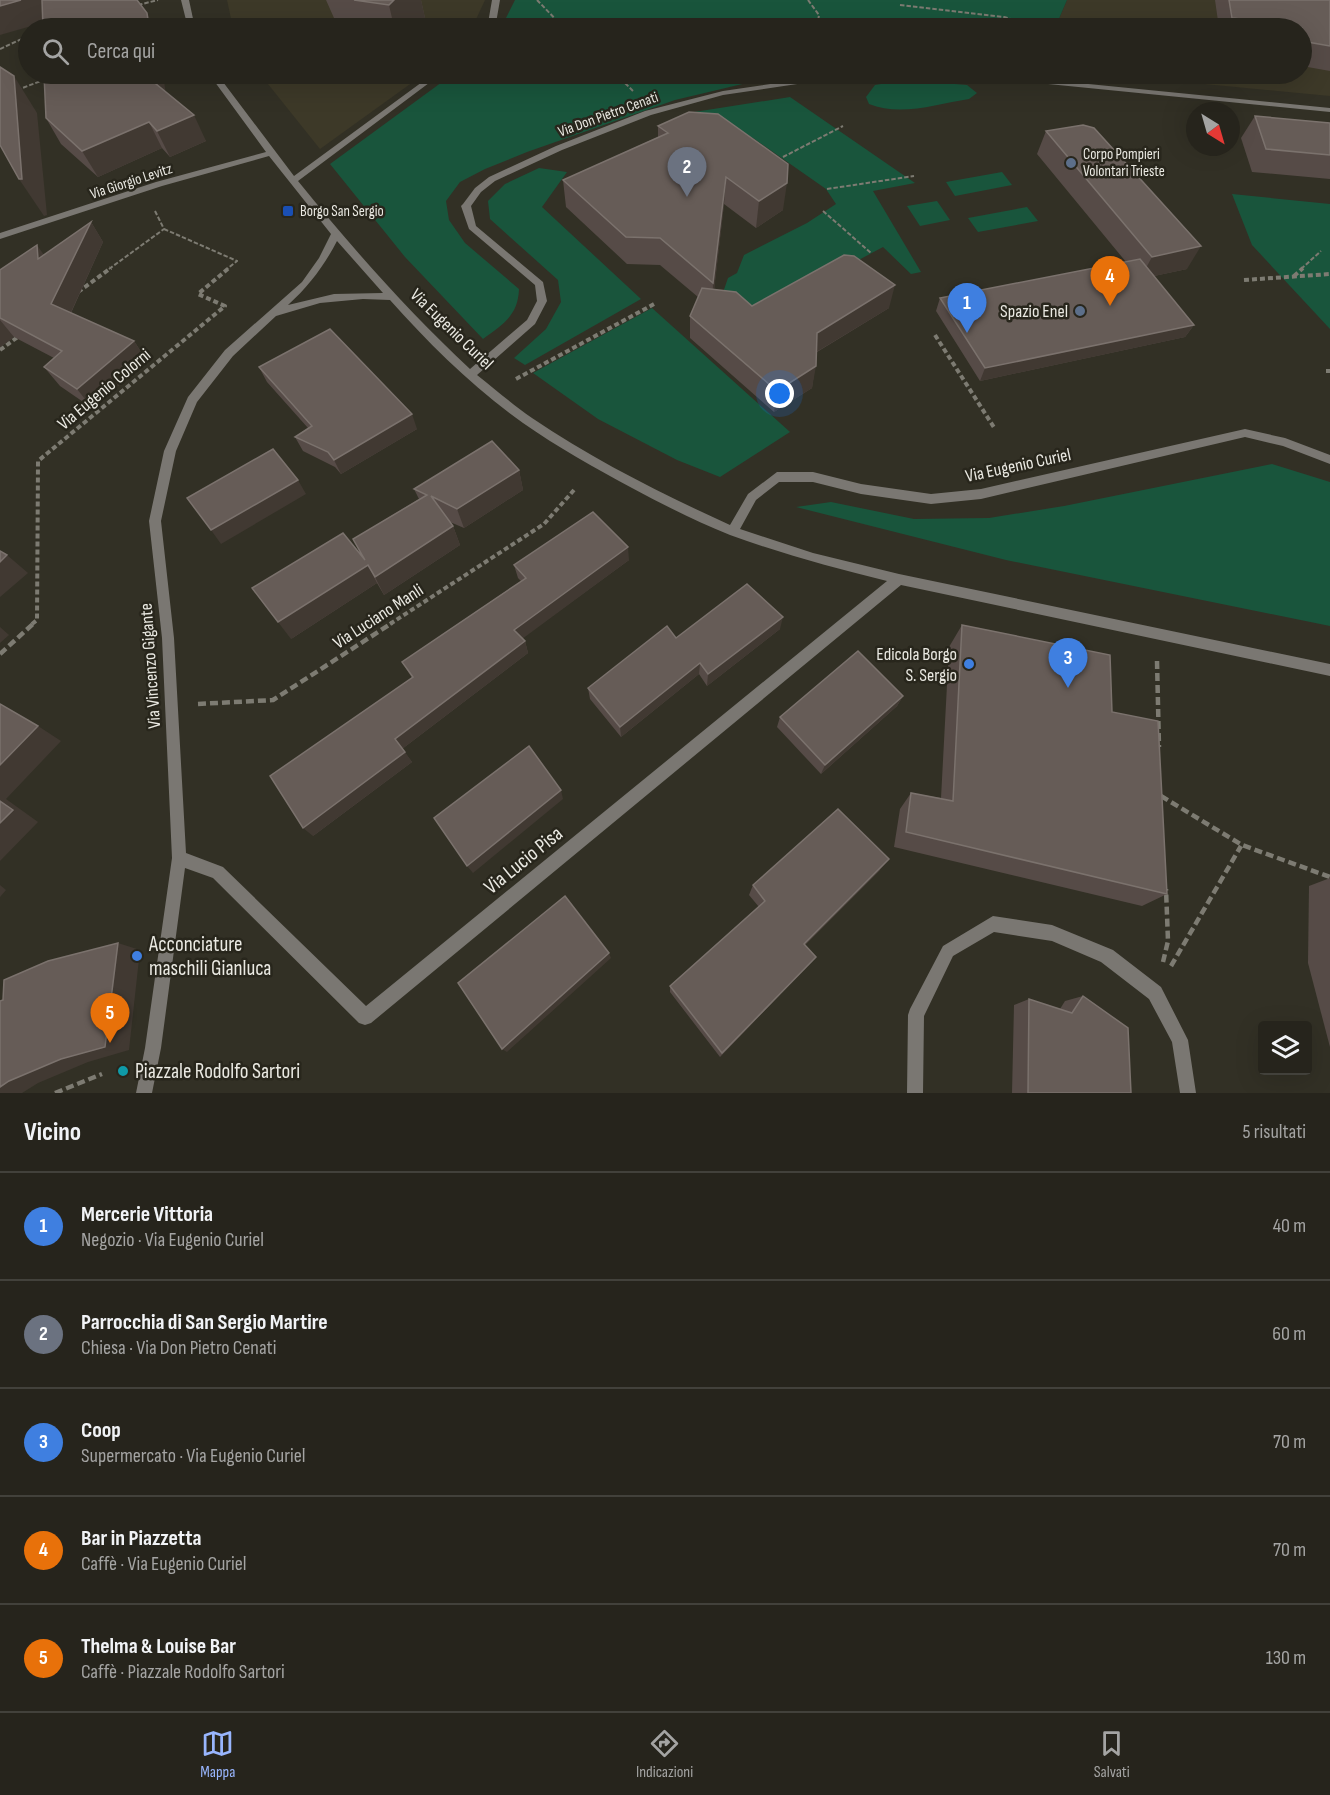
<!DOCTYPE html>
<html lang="it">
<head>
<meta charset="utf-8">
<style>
  :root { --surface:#26241c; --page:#2e2c25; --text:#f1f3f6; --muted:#a4a4a3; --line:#42413b; --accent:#98b5fd }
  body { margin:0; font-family:"Sofia Sans Condensed",sans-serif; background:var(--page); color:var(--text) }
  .controls { position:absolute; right:18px; bottom:18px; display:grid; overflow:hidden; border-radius:6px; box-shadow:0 6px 24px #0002 }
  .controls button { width:54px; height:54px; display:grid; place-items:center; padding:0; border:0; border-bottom:2px solid var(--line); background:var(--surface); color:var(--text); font:30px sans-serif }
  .compass { position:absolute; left:1186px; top:102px; width:54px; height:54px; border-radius:50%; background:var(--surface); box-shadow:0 6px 24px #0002; rotate:143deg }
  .you { position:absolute; left:780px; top:394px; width:21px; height:21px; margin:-15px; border:4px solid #fff; border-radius:50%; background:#1a73e8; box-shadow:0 0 0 9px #1a73e833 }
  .badge { display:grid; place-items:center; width:39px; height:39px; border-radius:50%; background:var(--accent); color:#fff; font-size:20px; font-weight:700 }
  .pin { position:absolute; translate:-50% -50px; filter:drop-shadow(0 2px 3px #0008) }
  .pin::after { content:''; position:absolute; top:32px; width:21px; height:18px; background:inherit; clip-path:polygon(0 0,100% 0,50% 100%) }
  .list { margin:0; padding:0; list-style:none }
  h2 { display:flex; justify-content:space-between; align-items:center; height:78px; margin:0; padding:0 24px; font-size:26px }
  h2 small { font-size:20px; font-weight:400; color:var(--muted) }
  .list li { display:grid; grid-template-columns:39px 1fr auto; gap:18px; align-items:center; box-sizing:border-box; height:108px; padding:0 24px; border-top:2px solid var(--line) }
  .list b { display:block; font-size:22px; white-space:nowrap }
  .list p { margin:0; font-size:20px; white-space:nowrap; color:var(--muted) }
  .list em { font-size:20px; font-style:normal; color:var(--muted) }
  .icon { flex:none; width:33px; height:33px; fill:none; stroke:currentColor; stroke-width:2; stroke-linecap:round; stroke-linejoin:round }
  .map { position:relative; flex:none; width:1330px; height:1093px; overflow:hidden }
  .search { position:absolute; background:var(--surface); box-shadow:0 6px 24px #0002; left:18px; right:18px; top:18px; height:66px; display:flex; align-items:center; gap:15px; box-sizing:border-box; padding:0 21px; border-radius:33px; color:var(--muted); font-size:22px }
  .sheet { height:618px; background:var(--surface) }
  nav { display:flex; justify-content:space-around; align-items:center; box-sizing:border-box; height:84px; border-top:2px solid var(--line); background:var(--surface); font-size:16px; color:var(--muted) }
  nav a { display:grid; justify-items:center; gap:3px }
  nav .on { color:var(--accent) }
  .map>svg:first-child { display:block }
</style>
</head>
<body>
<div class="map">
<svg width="1330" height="1093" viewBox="0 0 1330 1093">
  <rect width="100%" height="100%" fill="#323025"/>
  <g fill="#3d3928">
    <polygon points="227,0 485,0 472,28 233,28"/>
    <polygon points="1067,0 1330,0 1330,96 1100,74 1302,74 1302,28 1055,28"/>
    <polygon points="260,74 424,74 320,149"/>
  </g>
  <g fill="#19553c">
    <polygon points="515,0 1067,0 1055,28 501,28"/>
    <path d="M453 74H802L755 81 675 100 527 152 485 169 460 182 446 201 449 220 465 243 519 289C518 316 503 324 483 339L405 257 330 164Z"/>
    <path d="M906 80 967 85 977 93 969 99C937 104 900 117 869 104L866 97 875 85Z"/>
    <polygon points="790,97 915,183 873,191 921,272 911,274 883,247 750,318 720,301 728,278 737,273 744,255 807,223 836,204 826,189 753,138 719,129 688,113"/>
    <polygon points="539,168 567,172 542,207 641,299 525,365 514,358 546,329 561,302 558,280 490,219 488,201 505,184"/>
    <polygon points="1002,172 1012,185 955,196 946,182"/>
    <polygon points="1232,194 1330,204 1330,329 1252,245"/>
    <polygon points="937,201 950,220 920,226 907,206"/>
    <polygon points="1027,207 1038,221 978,232 968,218"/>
    <polygon points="652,308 790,432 720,477 677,460 598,419 533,373"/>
    <polygon points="1272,464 1330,482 1330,626 1006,560 796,507 831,502 914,519 989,518 1064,506"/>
  </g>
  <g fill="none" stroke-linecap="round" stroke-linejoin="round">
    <g stroke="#7d7b72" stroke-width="2" stroke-dasharray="4.5 2" stroke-linecap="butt">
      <polyline points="537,0 564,28"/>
      <polyline points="808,0 819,15 817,28"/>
      <polyline points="138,5 158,0"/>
      <polyline points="900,5 1004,17 1021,22 1024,28"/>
      <polyline points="0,49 28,36"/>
      <polyline points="616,74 634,92"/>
      <polyline points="17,90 49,78"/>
      <polyline points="783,157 843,126"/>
      <polyline points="827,189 914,176"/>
      <polyline points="155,211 164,229"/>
      <polyline points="823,211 871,253"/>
      <polyline points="164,229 237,261 227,269"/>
      <polyline points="109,269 164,229"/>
      <polyline points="1301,269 1321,251"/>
    </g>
    <g stroke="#7d7b72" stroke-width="4" stroke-dasharray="5 3" stroke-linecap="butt">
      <polyline points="1294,276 1303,268"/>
      <polyline points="1244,280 1330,274"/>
      <polyline points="78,292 111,268"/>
      <polyline points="935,335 995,429"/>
      <polyline points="0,350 19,336"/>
      <polyline points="1326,371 1330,371"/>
      <polyline points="516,379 656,303"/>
      <polyline points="32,624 37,620 38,461 225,306 198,294 229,268"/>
      <polyline points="390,624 544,524 574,490"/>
    </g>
    <g stroke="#7d7b72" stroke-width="4.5" stroke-dasharray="8 4" stroke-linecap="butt">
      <polyline points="0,654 34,623"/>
      <polyline points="1157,661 1159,747"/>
      <polyline points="198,704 273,700 392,623"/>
      <polyline points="1161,796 1242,845 1330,877"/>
      <polyline points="1163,962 1168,941 1166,889"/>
      <polyline points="1171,966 1241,846"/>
      <polyline points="55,1093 102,1074"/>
    </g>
    <g fill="#7a7772" fill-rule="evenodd">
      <polygon points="181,0 189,0 195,28 188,28"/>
      <polygon points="492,0 500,0 496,23 492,28 485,28 488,23"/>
      <path d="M209 74H217L294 176 433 74H441L298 181C352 248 408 311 470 369L527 320 537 301 535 285 469 229 461 206 463 204 475 188 489 177 556 146 645 111 723 91 824 76 967 74 1028 78 1330 108V112L1028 82 954 77 824 80 723 95 651 115 562 150 495 181 481 192 471 206 476 226 543 282 547 301 535 324 477 375C495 389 513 405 532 418 594 460 662 494 730 525L748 494 777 472H813L861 484 931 494 981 489 1245 429 1285 438 1330 455V464L1283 446 1245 437 981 499 931 504 861 494 813 482H779L756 500 740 529 813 553 899 574 1330 664V676L901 585 371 1023 365 1025 359 1023 213 878 185 868 161 1048 152 1093H136L145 1048 172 858 162 638 149 521 164 451 188 397 225 350 302 282 319 258 331 234 269 156 162 186 0 239V233L156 182 266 152ZM337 241 383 293 334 294 288 305C309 286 324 266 337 241ZM363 299 390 300C430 345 474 388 523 423 557 447 595 468 632 488 664 505 697 522 730 535 782 554 834 568 887 581L366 1006 223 867 186 853 174 638 161 521 176 451 197 402 233 356 276 316 320 303Z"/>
      <polygon points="993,916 1052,925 1113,950 1161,987 1188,1040 1196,1093 1180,1093 1172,1042 1149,999 1101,962 1052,941 994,932 953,956 924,1016 923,1093 907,1093 908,1015 910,1009 943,946"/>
    </g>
  </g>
  <g fill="#564b47">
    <polygon points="326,0 421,0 425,18 399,22 394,27 334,18"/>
    <polygon points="1215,0 1330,0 1330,71 1302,66 1302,28 1219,28"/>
    <polygon points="166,92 206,141 170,157 162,148 98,177 61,144 46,118"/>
    <polygon points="1255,116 1330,123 1330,179 1252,172 1241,138"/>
    <polygon points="658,126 783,210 756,228 724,204 714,289 752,306 889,308 817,352 812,388 774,412 690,338 690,316 698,297 660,265 627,264 566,207 563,180 658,137"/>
    <polygon points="1046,131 1187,269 1154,276 1194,325 1185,337 980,381 936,311 940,298 1126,262 1037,154"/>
    <polygon points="91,222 103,242 71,313 134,341 147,361 92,408 60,386 44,367 54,358 14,337 0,347 0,270 44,255"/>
    <polygon points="259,367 417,429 341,474 335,467 303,451 295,437 308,428 267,382"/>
    <polygon points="519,470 523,490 464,528 450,522 453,526 460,545 384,595 377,583 291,639 362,557 353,539 419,499 414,489"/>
    <polygon points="629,560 522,638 525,641 528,653 402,749 412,762 313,836 412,678 402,662 521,581 518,578 514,565"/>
    <polygon points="962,625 1112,712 1167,894 1142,906 894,847 900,809 911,793 941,798 949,647"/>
    <polygon points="780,629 707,686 699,674 621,737 590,699 588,688 676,638"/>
    <polygon points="903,696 897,706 821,774 777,727 780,717"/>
    <polygon points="880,870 805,945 816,957 720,1057 670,992 670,986 759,907 749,895 753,885"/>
    <polygon points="1330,878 1330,1047 1308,963 1309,886"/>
    <polygon points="1083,996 1131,1093 1012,1093 1014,1005 1029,999 1060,1009 1065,1001"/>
  </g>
  <g fill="#413932">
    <polygon points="21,0 45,0 56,19 0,35 0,6"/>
    <polygon points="394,0 421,0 425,18 399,22 394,27 389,5"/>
    <polygon points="147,13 155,28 149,28"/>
    <polygon points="154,74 163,74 168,109 155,83"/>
    <polygon points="14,76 37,113 47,215 44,216 19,179"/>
    <polygon points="194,115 206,141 170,157 157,131"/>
    <polygon points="149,122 162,148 98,177 82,151"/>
    <polygon points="726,177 724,204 712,310 713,283"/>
    <polygon points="787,183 783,210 756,228 759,201"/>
    <polygon points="91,222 103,242 66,323 51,304"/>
    <polygon points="37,245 51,265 38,259"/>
    <polygon points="1201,246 1187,269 1140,279 1152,257"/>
    <polygon points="895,285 889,308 813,354 817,333"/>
    <polygon points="0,320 14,337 0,347"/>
    <polygon points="1194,325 1185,337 980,381 985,368"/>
    <polygon points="134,341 147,361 92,408 77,389"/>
    <polygon points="816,366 812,388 774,412 777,391"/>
    <polygon points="412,414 417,429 341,474 334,460"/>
    <polygon points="519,470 523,490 464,528 457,509"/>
    <polygon points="298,480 306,494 221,544 211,530"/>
    <polygon points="453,526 460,545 384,595 375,577"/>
    <polygon points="628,547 629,560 518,642 514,630"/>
    <polygon points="7,555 28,573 0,597 0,562"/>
    <polygon points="368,565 377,583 291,639 278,622"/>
    <polygon points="783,617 780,629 707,686 708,674"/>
    <polygon points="0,627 9,635 0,643"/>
    <polygon points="525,641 528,653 402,749 395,739"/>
    <polygon points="700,663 699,674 621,737 620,727"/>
    <polygon points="903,696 897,706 821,774 825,765"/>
    <polygon points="38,726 61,741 6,799 38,822 0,861 0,765"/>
    <polygon points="405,752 412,762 313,836 303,828"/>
    <polygon points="561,790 563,799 473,873 467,866"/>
    <polygon points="889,859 880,870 798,951 804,944"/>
    <polygon points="0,885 6,890 0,897"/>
    <polygon points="118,943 140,950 129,1050 88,1062 38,1083 22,1093 0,1093 0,1087"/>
    <polygon points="609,953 611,958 507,1052 502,1049"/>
  </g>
  <g fill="#665c57" stroke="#7b726d" stroke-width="1.5">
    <polygon points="0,0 21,0 0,6"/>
    <polygon points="42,0 137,0 147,13 149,28 43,28"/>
    <polygon points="354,0 394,0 389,5"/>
    <polygon points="1229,0 1330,0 1330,46 1302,41 1302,28 1249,28 1249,20 1232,18"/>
    <polygon points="0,67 14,76 22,179 19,179 0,145"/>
    <polygon points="44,74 154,74 155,83 194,115 157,131 149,122 82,151 46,118"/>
    <polygon points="689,112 718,114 788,164 787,183 759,201 726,177 713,283 660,238 626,237 563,180 668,133 658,126"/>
    <polygon points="1255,116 1330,123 1330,155 1266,149"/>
    <polygon points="1083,125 1094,128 1201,246 1152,257 1046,131"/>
    <polygon points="91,222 51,304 134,341 77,389 44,367 62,351 0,318 0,270 37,245 38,259"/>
    <polygon points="844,255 854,256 895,285 817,333 816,366 777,391 690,316 702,288 736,292 752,306"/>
    <polygon points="1140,259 1194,325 985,368 940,298"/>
    <polygon points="330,329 412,414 334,460 328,452 295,437 312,426 259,367"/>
    <polygon points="492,441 519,470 457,509 431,496 453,526 375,577 368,565 278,622 252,588 343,533 365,560 353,539 427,495 414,489"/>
    <polygon points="273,449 298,480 211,530 187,498"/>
    <polygon points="593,512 628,547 514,630 525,641 395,739 405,752 303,828 270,776 413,677 402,662 526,578 514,565"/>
    <polygon points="0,551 7,555 0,562"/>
    <polygon points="747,584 783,617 708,674 700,663 620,727 588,688 667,626 676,638"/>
    <polygon points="962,625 1110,655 1112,712 1158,721 1167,894 906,832 911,793 953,801"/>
    <polygon points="858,651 903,696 825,765 780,717"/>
    <polygon points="0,704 38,726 0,765"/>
    <polygon points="529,746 561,790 467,866 434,818"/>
    <polygon points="0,801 13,810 0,823"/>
    <polygon points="838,809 889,859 804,944 816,957 722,1053 670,986 765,901 753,885"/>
    <polygon points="565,896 609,953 502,1049 458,983"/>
    <polygon points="118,943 105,1047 61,1059 9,1081 0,1087 0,1001 3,1000 4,980 48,961"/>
    <polygon points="1083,996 1128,1028 1131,1093 1028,1093 1029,999 1072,1013"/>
  </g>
  <g fill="#5c6f8a" stroke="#28261c" stroke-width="2">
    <circle cx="1071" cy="163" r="6"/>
    <circle cx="1080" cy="311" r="6"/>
  </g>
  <rect fill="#1a4fb4" stroke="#28261c" stroke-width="2" x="282" y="205" width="12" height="12" rx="3"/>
  <g fill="#3f7fe0" stroke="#28261c" stroke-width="2">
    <circle cx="969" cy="664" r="6"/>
    <circle cx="137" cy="956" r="6"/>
  </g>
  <circle fill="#0f9aa8" stroke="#28261c" stroke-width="2" cx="123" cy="1071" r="6"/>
  <g text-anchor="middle" stroke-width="5" stroke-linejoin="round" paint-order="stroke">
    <g font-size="15" fill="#eae9e2" stroke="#28261c">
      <text transform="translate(608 114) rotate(-20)" y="5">Via Don Pietro Cenati</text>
      <text transform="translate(131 181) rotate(-18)" y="5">Via Giorgio Levitz</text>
    </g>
    <g font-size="15" fill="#eae9e2" stroke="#28261c" text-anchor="start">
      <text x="1083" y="159">Corpo Pompieri<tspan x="1083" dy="17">Volontari Trieste</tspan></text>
      <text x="300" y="216">Borgo San Sergio</text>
    </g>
    <g font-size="18" fill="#eae9e2" stroke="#28261c" text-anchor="end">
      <text x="1068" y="317">Spazio Enel</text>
      <text x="957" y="660">Edicola Borgo<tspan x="957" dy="21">S. Sergio</tspan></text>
    </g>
    <g font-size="18" fill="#eae9e2" stroke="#28261c">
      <text transform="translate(452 329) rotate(44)" y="6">Via Eugenio Curiel</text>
      <text transform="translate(104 389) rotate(-40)" y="6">Via Eugenio Colorni</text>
      <text transform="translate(1018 465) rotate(-12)" y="6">Via Eugenio Curiel</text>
      <text transform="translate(378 616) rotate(-33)" y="6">Via Luciano Manli</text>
      <text transform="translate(150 666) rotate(-94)" y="6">Via Vincenzo Gigante</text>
    </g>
    <g font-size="21" fill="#eae9e2" stroke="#28261c">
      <text transform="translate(523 860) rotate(-39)" y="7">Via Lucio Pisa</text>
    </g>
    <g font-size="21" fill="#eae9e2" stroke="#28261c" text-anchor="start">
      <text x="149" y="951">Acconciature<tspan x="149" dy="24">maschili Gianluca</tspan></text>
      <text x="135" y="1078">Piazzale Rodolfo Sartori</text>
    </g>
  </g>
</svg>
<div class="controls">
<button><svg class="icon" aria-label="layers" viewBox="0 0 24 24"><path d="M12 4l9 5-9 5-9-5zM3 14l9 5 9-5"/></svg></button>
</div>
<svg class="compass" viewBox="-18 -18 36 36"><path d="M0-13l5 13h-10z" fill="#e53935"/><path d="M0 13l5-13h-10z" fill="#a4a4a3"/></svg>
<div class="you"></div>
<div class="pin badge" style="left:967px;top:333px;background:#3f7fe0">1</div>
<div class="pin badge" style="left:687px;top:197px;background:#6b7280">2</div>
<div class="pin badge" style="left:1068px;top:688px;background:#3f7fe0">3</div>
<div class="pin badge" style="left:1110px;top:306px;background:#e8710a">4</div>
<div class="pin badge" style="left:110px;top:1043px;background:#e8710a">5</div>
<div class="search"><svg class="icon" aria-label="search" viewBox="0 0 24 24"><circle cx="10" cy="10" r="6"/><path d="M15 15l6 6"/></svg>Cerca qui</div>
</div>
<section class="sheet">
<h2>Vicino<small>5 risultati</small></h2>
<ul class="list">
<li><span class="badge" style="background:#3f7fe0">1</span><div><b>Mercerie Vittoria</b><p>Negozio · Via Eugenio Curiel</p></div><em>40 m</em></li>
<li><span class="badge" style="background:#6b7280">2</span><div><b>Parrocchia di San Sergio Martire</b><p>Chiesa · Via Don Pietro Cenati</p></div><em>60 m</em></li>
<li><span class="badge" style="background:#3f7fe0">3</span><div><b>Coop</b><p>Supermercato · Via Eugenio Curiel</p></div><em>70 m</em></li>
<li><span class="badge" style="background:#e8710a">4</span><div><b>Bar in Piazzetta</b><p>Caffè · Via Eugenio Curiel</p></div><em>70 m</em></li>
<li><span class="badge" style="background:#e8710a">5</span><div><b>Thelma &amp; Louise Bar</b><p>Caffè · Piazzale Rodolfo Sartori</p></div><em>130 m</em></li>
</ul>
</section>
<nav>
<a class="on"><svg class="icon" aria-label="map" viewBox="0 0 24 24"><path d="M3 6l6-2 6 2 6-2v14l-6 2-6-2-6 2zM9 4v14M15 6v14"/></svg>Mappa</a>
<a><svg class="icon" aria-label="directions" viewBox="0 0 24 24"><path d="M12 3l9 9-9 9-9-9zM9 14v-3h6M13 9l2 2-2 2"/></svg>Indicazioni</a>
<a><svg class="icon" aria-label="saved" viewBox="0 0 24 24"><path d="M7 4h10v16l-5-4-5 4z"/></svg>Salvati</a>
</nav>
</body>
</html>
